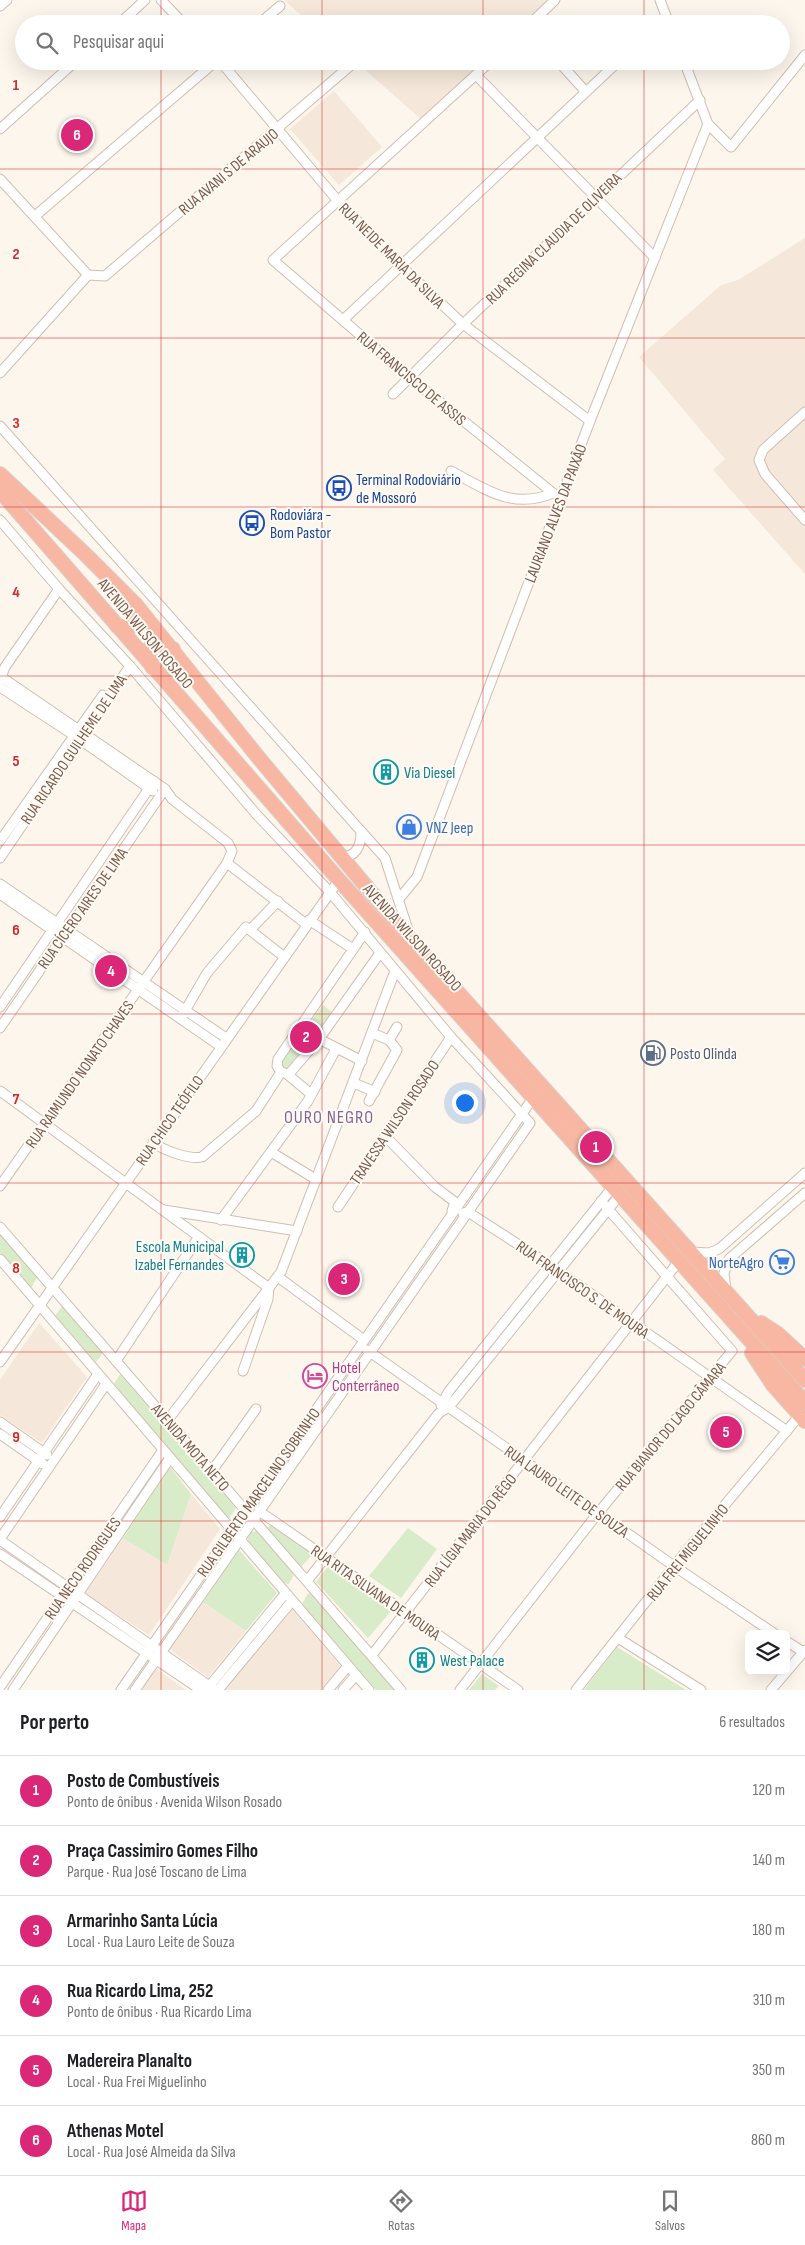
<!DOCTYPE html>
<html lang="pt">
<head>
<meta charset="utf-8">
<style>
  :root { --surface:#fff; --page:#f6f6f6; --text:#202124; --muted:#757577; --line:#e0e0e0; --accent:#db2777 }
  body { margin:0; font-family:"Sofia Sans Condensed",sans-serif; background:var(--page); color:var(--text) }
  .controls { position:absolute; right:15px; bottom:15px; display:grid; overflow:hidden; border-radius:8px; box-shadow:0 5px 20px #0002 }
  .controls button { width:45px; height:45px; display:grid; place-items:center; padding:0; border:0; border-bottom:1px solid var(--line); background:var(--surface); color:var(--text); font:25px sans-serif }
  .you { position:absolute; left:464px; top:1102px; width:18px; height:18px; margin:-12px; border:4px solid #fff; border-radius:50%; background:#1a73e8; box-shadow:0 0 0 8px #1a73e833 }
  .badge { display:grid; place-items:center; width:32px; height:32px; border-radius:50%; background:var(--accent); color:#fff; font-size:16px; font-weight:700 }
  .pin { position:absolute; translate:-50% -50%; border:2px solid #fff; box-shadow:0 1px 5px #0006 }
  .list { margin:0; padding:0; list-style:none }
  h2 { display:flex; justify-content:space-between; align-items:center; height:65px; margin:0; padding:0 20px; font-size:21px }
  h2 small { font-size:16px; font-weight:400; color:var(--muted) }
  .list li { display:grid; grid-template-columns:32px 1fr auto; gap:15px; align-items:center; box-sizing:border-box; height:70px; padding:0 20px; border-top:1px solid var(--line) }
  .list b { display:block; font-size:19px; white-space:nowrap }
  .list p { margin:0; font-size:16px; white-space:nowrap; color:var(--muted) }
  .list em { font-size:16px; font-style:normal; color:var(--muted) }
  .icon { flex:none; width:28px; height:28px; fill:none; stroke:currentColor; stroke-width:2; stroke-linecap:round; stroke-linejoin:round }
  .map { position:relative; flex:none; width:805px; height:1690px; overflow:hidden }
  .search { position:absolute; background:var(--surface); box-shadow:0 5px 20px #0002; left:15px; right:15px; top:15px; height:55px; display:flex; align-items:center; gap:12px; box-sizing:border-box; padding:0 18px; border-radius:28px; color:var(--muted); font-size:19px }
  .sheet { height:485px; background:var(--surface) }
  nav { display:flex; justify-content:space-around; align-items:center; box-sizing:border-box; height:70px; border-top:1px solid var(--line); background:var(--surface); font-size:14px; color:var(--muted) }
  nav a { display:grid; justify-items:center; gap:2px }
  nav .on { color:var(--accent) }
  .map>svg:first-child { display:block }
</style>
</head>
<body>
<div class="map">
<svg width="805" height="1690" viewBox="0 0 805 1690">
  <rect width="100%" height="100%" fill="#fdf6ec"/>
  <g fill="#f5e8da">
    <polygon points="284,0 547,0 523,24 311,24"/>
    <polygon points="355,61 483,61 422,120"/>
    <polygon points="334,91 382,147 339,185 290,129"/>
    <polygon points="805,238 805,574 713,470 725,459 639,357 721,285 738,280"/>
    <polygon points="39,1323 87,1377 42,1443 0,1415 0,1380"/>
    <polygon points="191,1494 220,1529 149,1635 85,1594 123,1538 167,1565"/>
    <polygon points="203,1602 246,1631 208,1677 169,1649"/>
    <polygon points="291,1608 342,1668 324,1690 224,1690"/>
    <polygon points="155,1668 186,1690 140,1690"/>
  </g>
  <g fill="#d8ecc9">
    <polygon points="323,1005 332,1012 289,1068 284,1068 280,1063"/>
    <polygon points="0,1233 38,1276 31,1288 0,1252"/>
    <polygon points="63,1305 104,1352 96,1362 55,1316"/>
    <polygon points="120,1374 236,1508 228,1520 114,1384"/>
    <polygon points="170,1467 191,1494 167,1565 123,1538"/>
    <polygon points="271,1525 313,1554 301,1567 267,1528"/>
    <polygon points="408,1528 437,1549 401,1598 369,1576"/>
    <polygon points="257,1531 294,1574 289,1584 282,1583 247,1542 250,1532"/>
    <polygon points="239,1550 277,1593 246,1631 203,1602"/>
    <polygon points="329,1565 393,1609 368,1638 316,1582"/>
    <polygon points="308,1593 312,1594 396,1690 376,1690 302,1604"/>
    <polygon points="617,1647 686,1690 584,1690"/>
    <polygon points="482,1674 499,1686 495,1690 469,1690"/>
  </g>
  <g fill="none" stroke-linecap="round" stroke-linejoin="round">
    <defs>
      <g id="minor">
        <polyline points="161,0 184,24"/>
        <polyline points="660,0 669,24"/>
        <polyline points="0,6 7,0"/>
        <polyline points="119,24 145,0"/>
        <polyline points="259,24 280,6"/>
        <polyline points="530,24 555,0"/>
        <polyline points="659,24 666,16"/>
        <polyline points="220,61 338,201 401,266 463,324 590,421"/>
        <polyline points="558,61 586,92"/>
        <polyline points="684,61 708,124 731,147 805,55"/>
        <polyline points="476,75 655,258"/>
        <polyline points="0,129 76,61"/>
        <polyline points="0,179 88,275"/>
        <polyline points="35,216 216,61"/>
        <polyline points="88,275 105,276 350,66"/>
        <polyline points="343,320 619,61"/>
        <polyline points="0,373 88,275"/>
        <polyline points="393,394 463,324 700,100"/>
        <polyline points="805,412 763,450 759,460 765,474 805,520"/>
        <polyline points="0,426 385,858 409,933"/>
        <path d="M451 471C487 490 513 510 553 493L409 377 273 260 491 61"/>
        <polyline points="0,520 59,589 130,666 257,815 330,892 451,1037 530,1123 135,1690"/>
        <polyline points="0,676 165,789 172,799 228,843 232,851 227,863 0,1186"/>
        <polyline points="0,680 5,667 59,589"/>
        <polyline points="0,687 75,736 153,791"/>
        <polyline points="0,841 103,695"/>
        <path d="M339 856C355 859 361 847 361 832"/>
        <polyline points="0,858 130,666"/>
        <polyline points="227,863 306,924"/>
        <polyline points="0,884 226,1038"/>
        <polyline points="0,894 220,1046"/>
        <polyline points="399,899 417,877 590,421 708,124"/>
        <polyline points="309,920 353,949"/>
        <polyline points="250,930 278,901"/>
        <polyline points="365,932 278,1059 277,1066 281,1072 289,1074 319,1039 380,953"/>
        <polyline points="0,1007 154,781"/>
        <polyline points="182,1016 207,973 246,927 283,956"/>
        <polyline points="0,1028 165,789"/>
        <polyline points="319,1039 362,1061"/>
        <polyline points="389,1040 397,1027"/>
        <polyline points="287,1074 311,1094"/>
        <polyline points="354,1083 375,1092"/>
        <polyline points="0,1091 269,1288"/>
        <polyline points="369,1101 397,1050 389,1040 372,1033"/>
        <polyline points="385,1136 435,1187 455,1202 452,1211"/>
        <path d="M153 1142C162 1150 190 1160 202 1157L256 1111 281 1072"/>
        <polyline points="271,1152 317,1180"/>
        <polyline points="338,1207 451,1037"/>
        <polyline points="164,1210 297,1231"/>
        <polyline points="463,1213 468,1212 550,1265 787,1431"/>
        <polyline points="221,1220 308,1101 336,1049"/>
        <polyline points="0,1227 401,1690"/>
        <polyline points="690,1252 709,1253 719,1249 805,1173"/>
        <polyline points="0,1259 369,1690"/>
        <polyline points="278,1277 364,1340"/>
        <polyline points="726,1290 724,1273 729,1259 805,1193"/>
        <polyline points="367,1350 674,1566 775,1634"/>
        <polyline points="116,1361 198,1238"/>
        <polyline points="0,1362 339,880"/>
        <polyline points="243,1371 268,1299 269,1288"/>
        <polyline points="441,1405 449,1391 612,1188"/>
        <polyline points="167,1421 281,1272 395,971"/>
        <polyline points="0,1422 47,1455"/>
        <polyline points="0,1434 43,1464"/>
        <polyline points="212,1471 256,1409"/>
        <polyline points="259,1511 518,1690"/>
        <polyline points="0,1517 98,1374"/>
        <polyline points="0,1539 106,1384"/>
        <polyline points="0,1540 215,1690"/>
        <polyline points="0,1554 201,1690"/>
        <polyline points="307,1581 439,1413 449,1407 619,1196"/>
        <polyline points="618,1638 701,1690"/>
        <polyline points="786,1641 805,1653"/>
        <polyline points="372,1655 679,1261"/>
        <polyline points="0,1687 163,1450"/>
        <polyline points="13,1690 170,1458"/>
        <polyline points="121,1690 533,1098"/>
        <polyline points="206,1690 285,1594"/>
        <polyline points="218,1690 292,1601"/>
        <polyline points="328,1690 348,1666"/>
        <polyline points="343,1690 356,1675"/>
        <polyline points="460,1690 598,1513 732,1351 601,1201"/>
        <polyline points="576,1690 683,1555 800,1415"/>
        <polyline points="771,1690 805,1650"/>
      </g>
      <g id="highway">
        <polyline points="0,474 86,555 136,605 258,757 411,940 805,1380"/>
        <polyline points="0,491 339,880 805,1402"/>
        <polyline points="117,626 128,628 136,624 139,614 136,605"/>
        <polyline points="152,667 149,649 157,645 173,649"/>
        <polyline points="761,1323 778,1334 805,1359"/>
        <polyline points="752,1353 773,1385 805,1421"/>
      </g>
    </defs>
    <use href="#minor" stroke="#d1beb0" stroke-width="11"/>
    <use href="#highway" stroke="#dad1cd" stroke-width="16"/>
    <use href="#minor" stroke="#fff" stroke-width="9"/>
    <use href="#highway" stroke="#f7b7a3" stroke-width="14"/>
  </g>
  <path fill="none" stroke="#d62828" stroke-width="1" stroke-opacity="0.55" d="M161 0V24M322 0V24M483 0V24M644 0V24M161 61V1690M322 61V1690M483 61V1690M644 61V1690M0 169H805M0 338H805M0 507H805M0 676H805M0 845H805M0 1014H805M0 1183H805M0 1352H805M0 1521H805"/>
  <defs>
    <symbol id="bus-ring" viewBox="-11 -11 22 22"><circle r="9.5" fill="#fffaf3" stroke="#1a4fb4" stroke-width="1.5"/><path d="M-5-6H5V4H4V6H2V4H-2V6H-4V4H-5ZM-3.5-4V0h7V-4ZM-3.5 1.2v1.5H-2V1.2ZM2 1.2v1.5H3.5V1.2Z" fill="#1a4fb4"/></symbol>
    <symbol id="building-ring" viewBox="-11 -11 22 22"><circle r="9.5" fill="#fffaf3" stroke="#0f9aa8" stroke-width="1.5"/><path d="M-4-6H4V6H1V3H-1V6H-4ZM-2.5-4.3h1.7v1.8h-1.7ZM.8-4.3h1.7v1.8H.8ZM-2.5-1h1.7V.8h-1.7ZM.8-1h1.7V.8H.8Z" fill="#0f9aa8"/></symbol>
    <symbol id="shop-ring" viewBox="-11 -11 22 22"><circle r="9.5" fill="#fffaf3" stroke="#3f7fe0" stroke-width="1.5"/><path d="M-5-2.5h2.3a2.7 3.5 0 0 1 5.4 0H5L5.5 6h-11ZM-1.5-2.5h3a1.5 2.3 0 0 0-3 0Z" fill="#3f7fe0"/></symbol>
    <symbol id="fuel-ring" viewBox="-11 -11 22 22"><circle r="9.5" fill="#fffaf3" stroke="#5c6f8a" stroke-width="1.5"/><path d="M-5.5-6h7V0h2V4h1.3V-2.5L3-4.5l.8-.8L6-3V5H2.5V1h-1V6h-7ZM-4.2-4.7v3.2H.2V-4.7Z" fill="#5c6f8a"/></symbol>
    <symbol id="supermarket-ring" viewBox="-11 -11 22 22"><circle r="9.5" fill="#fffaf3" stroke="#3f7fe0" stroke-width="1.5"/><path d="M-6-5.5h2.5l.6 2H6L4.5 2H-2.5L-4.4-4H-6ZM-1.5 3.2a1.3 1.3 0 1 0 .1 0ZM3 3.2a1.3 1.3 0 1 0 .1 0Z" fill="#3f7fe0"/></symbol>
    <symbol id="hotel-ring" viewBox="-11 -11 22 22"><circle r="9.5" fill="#fffaf3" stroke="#d1479c" stroke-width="1.5"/><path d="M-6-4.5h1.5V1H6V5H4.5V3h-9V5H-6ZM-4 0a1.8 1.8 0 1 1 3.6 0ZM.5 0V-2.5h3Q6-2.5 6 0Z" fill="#d1479c"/></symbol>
  </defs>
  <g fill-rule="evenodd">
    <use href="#bus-ring" x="325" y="474" width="28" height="28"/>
    <use href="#bus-ring" x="238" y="509" width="28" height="28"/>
    <use href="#building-ring" x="372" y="758" width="28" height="28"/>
    <use href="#shop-ring" x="395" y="813" width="28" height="28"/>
    <use href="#fuel-ring" x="639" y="1039" width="28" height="28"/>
    <use href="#building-ring" x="228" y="1241" width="28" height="28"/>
    <use href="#supermarket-ring" x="768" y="1248" width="28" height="28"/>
    <use href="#hotel-ring" x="301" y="1362" width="28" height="28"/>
    <use href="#building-ring" x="408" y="1646" width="28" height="28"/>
  </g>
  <g text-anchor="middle" stroke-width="4" stroke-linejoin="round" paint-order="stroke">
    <g font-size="16" fill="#7a5c4d" stroke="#fffaf3">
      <text transform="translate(228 171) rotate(-40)" y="6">RUA AVANI S DE ARAUJO</text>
      <text transform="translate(553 238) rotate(-44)" y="6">RUA REGINA CLAUDIA DE OLIVEIRA</text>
      <text transform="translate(392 255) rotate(45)" y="6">RUA NEIDE MARIA DA SILVA</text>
      <text transform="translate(412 378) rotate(40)" y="6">RUA FRANCISCO DE ASSIS</text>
      <text transform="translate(555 513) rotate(-69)" y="6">LAURIANO ALVES DA PAIXÃO</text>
      <text transform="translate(146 633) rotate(50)" y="6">AVENIDA WILSON ROSADO</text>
      <text transform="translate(73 749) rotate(-56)" y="6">RUA RICARDO GUILHEME DE LIMA</text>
      <text transform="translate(82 908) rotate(-55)" y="6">RUA CÍCERO AIRES DE LIMA</text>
      <text transform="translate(413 937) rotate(48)" y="6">AVENIDA WILSON ROSADO</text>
      <text transform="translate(79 1074) rotate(-55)" y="6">RUA RAIMUNDO NONATO CHAVES</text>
      <text transform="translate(169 1120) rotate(-55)" y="6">RUA CHICO TEÓFILO</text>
      <text transform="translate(394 1122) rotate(-56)" y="6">TRAVESSA WILSON ROSADO</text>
      <text transform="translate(583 1289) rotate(35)" y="6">RUA FRANCISCO S. DE MOURA</text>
      <text transform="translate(670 1426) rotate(-50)" y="6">RUA BIANOR DO LAGO CÂMARA</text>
      <text transform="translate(191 1447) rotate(49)" y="6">AVENIDA MOTA NETO</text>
      <text transform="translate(567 1491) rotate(35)" y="6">RUA LAURO LEITE DE SOUZA</text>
      <text transform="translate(258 1492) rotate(-55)" y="6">RUA GILBERTO MARCELINO SOBRINHO</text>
      <text transform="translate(470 1530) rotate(-52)" y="6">RUA LÍGIA MARIA DO RÊGO</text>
      <text transform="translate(687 1552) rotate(-51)" y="6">RUA FREI MIGUELINHO</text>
      <text transform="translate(82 1568) rotate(-55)" y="6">RUA NECO RODRIGUES</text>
      <text transform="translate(376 1592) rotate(35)" y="6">RUA RITA SILVANA DE MOURA</text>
    </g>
    <g font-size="16" fill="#164399" stroke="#fffaf3" text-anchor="start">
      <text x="356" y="485">Terminal Rodoviário<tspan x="356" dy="18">de Mossoró</tspan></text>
      <text x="270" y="520">Rodoviára -<tspan x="270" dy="18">Bom Pastor</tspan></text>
    </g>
    <g font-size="16" fill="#0d838f" stroke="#fffaf3" text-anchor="start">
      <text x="404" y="778">Via Diesel</text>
      <text x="224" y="1252" text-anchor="end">Escola Municipal<tspan x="224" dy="18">Izabel Fernandes</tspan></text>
      <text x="440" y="1666">West Palace</text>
    </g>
    <g font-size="16" fill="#366cbe" stroke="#fffaf3" text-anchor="start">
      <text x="426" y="833">VNZ Jeep</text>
      <text x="764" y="1268" text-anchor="end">NorteAgro</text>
    </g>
    <g font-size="16" fill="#4e5e75" stroke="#fffaf3" text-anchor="start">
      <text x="670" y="1059">Posto Olinda</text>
    </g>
    <g font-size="16" fill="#b23c85" stroke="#fffaf3" text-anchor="start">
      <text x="332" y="1373">Hotel<tspan x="332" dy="18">Conterrâneo</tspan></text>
    </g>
    <g font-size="18" letter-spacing="1" fill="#846695" stroke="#fffaf3">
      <text x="329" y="1123">OURO NEGRO</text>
    </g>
  </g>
  <g font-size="16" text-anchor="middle" font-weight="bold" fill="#d62828" stroke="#fffaf3" stroke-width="4" stroke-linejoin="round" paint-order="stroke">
    <text x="16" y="90">1</text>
    <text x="16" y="259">2</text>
    <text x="16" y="428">3</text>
    <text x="16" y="597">4</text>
    <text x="16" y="766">5</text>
    <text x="16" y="935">6</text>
    <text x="16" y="1104">7</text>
    <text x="16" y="1273">8</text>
    <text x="16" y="1442">9</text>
  </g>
</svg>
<div class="controls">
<button><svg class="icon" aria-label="layers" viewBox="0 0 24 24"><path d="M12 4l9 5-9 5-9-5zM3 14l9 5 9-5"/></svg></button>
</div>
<div class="you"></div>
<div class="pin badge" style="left:596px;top:1147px">1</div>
<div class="pin badge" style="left:306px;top:1037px">2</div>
<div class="pin badge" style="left:344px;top:1279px">3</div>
<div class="pin badge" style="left:111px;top:971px">4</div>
<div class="pin badge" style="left:726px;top:1432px">5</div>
<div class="pin badge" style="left:77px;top:135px">6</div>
<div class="search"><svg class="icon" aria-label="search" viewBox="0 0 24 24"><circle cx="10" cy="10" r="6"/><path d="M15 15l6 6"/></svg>Pesquisar aqui</div>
</div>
<section class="sheet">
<h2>Por perto<small>6 resultados</small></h2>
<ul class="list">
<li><span class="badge">1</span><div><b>Posto de Combustíveis</b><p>Ponto de ônibus · Avenida Wilson Rosado</p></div><em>120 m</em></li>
<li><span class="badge">2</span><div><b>Praça Cassimiro Gomes Filho</b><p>Parque · Rua José Toscano de Lima</p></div><em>140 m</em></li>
<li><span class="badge">3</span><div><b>Armarinho Santa Lúcia</b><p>Local · Rua Lauro Leite de Souza</p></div><em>180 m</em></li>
<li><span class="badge">4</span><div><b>Rua Ricardo Lima, 252</b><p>Ponto de ônibus · Rua Ricardo Lima</p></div><em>310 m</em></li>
<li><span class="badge">5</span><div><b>Madereira Planalto</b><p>Local · Rua Frei Miguelinho</p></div><em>350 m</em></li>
<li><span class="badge">6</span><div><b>Athenas Motel</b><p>Local · Rua José Almeida da Silva</p></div><em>860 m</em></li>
</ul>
</section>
<nav>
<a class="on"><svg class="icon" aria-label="map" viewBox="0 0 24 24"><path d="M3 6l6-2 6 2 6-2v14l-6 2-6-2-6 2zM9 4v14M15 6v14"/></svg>Mapa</a>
<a><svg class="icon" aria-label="directions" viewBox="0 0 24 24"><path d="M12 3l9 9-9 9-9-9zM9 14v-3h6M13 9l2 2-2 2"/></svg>Rotas</a>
<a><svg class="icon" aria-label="saved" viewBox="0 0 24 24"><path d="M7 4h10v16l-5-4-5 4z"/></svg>Salvos</a>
</nav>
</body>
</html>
